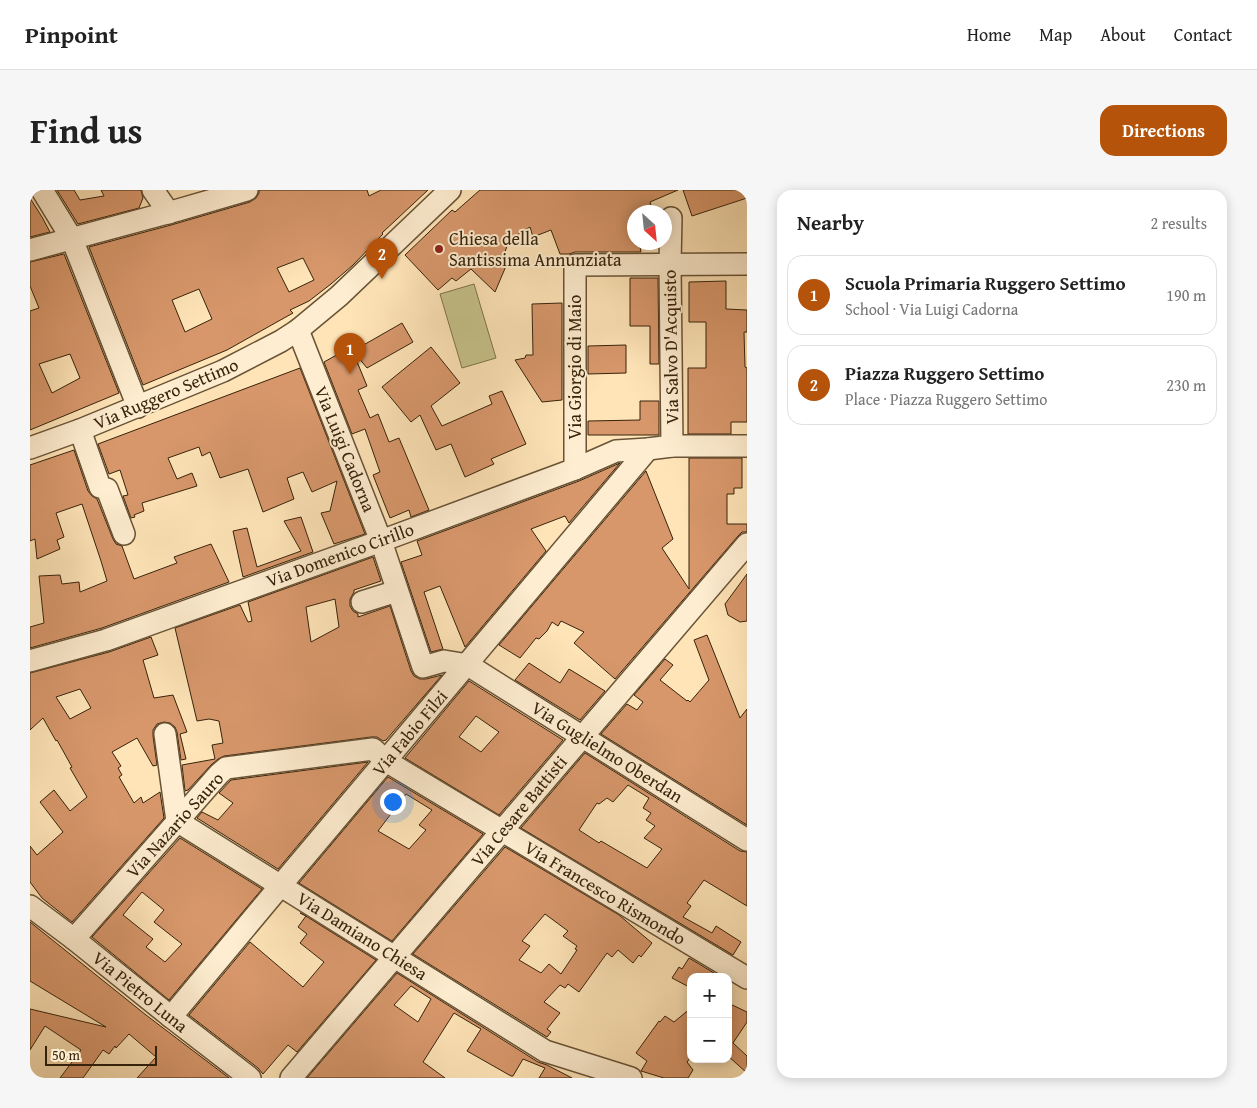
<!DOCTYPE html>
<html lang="en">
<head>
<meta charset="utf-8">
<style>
  :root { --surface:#fff; --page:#f6f6f6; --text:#222; --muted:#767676; --line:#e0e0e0; --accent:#b45309 }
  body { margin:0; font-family:"Gentium Book Plus",serif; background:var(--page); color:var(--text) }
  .controls { position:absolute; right:15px; bottom:15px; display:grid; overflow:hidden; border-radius:10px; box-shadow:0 2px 12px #0003 }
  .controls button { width:45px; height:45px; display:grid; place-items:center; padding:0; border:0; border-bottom:1px solid var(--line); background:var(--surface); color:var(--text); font:25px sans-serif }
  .compass { position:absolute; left:597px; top:15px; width:45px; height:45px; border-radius:50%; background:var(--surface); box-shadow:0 2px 12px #0003; rotate:153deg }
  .scale { position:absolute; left:15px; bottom:12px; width:112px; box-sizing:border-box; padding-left:5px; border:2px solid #37230b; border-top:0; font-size:14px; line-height:18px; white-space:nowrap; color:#37230b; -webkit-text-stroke:4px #feedd0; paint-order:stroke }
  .you { position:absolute; left:362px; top:611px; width:18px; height:18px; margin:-12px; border:4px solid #fff; border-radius:50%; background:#1a73e8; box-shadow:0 0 0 8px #1a73e833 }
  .badge { display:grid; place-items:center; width:32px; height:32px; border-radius:50%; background:var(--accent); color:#fff; font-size:16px; font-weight:700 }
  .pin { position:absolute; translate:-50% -41px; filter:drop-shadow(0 1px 2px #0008) }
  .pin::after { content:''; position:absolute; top:26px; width:18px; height:15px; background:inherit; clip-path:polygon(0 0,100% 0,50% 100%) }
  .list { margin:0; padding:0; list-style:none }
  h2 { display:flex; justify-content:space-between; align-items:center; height:65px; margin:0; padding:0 20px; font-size:21px }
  h2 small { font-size:16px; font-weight:400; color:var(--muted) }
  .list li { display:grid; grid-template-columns:32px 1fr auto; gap:15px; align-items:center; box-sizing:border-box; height:80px; margin:0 10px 10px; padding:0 10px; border:1px solid var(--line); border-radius:15px }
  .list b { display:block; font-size:19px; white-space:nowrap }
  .list p { margin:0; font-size:16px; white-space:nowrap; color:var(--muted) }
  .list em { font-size:16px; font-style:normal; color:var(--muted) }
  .map { position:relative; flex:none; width:717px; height:888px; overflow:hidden; border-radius:15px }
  header { display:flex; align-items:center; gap:30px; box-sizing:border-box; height:70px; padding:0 25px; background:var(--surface); border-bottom:1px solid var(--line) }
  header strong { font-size:24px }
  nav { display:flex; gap:28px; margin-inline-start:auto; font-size:18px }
  .intro { display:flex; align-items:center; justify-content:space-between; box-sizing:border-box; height:120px; padding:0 30px }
  h1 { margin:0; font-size:35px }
  .button { padding:12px 22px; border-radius:15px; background:var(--accent); color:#fff; font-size:18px; font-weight:700 }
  main { display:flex; gap:30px; padding:0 30px }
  aside { flex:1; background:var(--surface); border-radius:15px; box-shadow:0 2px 12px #0003 }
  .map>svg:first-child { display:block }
</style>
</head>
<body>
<header>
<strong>Pinpoint</strong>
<nav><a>Home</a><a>Map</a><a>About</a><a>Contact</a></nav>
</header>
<div class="intro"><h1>Find us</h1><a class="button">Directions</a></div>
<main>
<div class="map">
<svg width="717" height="888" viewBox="0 0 717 888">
  <rect width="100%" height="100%" fill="#fee4b7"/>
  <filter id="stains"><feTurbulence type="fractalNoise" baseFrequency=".004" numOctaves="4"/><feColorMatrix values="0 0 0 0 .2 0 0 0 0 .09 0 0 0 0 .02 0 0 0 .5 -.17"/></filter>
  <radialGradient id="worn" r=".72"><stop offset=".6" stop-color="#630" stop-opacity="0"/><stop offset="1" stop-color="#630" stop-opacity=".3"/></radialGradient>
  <polygon fill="#c6c28a" stroke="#7e724a" points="444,94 466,168 432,178 410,104"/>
  <g fill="#d7976b" stroke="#37230b" fill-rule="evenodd">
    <polygon points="27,0 44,0 50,10 74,6 71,0 111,0 113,8 109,18 48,34"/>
    <path d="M229 0H337L339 6 351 0H398L352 43 353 44 323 75 301 94 279 111 260 120 263 123 197 160 113 195 59 57 141 35 220 12 226 8 229 3ZM273 68 284 90 259 102 247 78ZM169 99 182 129 155 142 142 110Z"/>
    <polygon points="450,0 648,0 620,12 623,22 604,22 604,52 609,52 611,62 545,62 539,64 530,64 521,40 503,47 500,37 479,50 472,71 476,76 465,102 441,79 426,91 422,88 408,100 375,65 422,20 425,22"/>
    <polygon points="653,0 717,0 717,8 662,26"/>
    <polygon points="0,8 12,27 20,42 0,47"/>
    <path d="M34 64 89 203 0 240V121L9 118 0 96V72ZM40 164 50 188 22 203 9 174Z"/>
    <polygon points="600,88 628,88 629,174 620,174 620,136 600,136"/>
    <polygon points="696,91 696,119 717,120 717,142 714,142 715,177 717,178 717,232 701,232 701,244 658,244 658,178 676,178 676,132 659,132 659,92"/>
    <polygon points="532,113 532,210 512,212 485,170 495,168 496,165 503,165 502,114"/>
    <polygon points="372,133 383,152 337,178 323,161"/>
    <polygon points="596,155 596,183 558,184 558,156"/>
    <polygon points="321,157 337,196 328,200 340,228 348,224 359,252 369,248 399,320 381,327 379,320 360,328 343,285 350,282 335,239 322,244 294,172"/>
    <polygon points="401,157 430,193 401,216 412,236 462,214 459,206 472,201 496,254 461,269 464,274 435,287 421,254 406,260 390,225 381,232 352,197"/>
    <polygon points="270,178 335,344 304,354 291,323 300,321 307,291 282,302 273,282 257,288 264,309 233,322 218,279 190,288 180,262 172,266 169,257 138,268 147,289 162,283 167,296 112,313 114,321 104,325 105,327 101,328 93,306 98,305 90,280 79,284 68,254"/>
    <polygon points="610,211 629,211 629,245 558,245 558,231 610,230"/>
    <polygon points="44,260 58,301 62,306 67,309 83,349 86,354 92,356 104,389 147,373 144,367 181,354 199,392 72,438 0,458 0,437 14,433 9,386 30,385 32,394 49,392 50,402 77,391 71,371 52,314 26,323 34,347 27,350 30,359 7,369 5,349 0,351 0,275"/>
    <polygon points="659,268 712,268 712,298 704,298 704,304 697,304 697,334 717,334 717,342 712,342 708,346 585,489 544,453 554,442 531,431 528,436 522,432 517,441 509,449 506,448 490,468 469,455 616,281 643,349 632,358 659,399"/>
    <polygon points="590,273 539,333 535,326 501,339 516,361 435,457 410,396 394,402 413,459 401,462 371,372 392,365 387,351 549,291"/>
    <polygon points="271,327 283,362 213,387 203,341 217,338 227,377 271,361 254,331"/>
    <path d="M343 367 351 391 324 400V402L320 409V416L323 421 328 424V427L360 416 381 481 384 486 390 489H396L412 485 356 550 353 551 347 547H341L194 566 188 569 181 575 158 600 155 601 152 575 185 569 182 555 193 553 189 531 179 529 167 531 145 438 210 415 218 432 222 431 218 412ZM305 409 309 437 281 452 276 417Z"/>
    <polygon points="717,384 717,431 710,432 698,425 695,414"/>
    <polygon points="677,445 710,528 717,519 717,635 571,544 597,514 607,520 613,512 604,505 635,469 643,475 630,490 657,511 658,510 660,512 679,490 664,450"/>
    <path d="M121 447 128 465 113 470 124 508 143 505 157 542 150 544 156 569 151 570 147 542 145 537 140 533 134 532 127 534 123 540V546L127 575 123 576 107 548 82 562 91 576 88 578 92 585 89 587 104 613 111 607 113 613 130 602 134 628 42 732 12 708 0 692V656L7 665 33 642 10 612 24 600 40 621 57 607 40 578 42 577 27 550 26 551 13 528 0 540V483L79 462ZM50 499 61 518 40 529 26 507Z"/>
    <polygon points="499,473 530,493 539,479 575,501 550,530 485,490"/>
    <path d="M439 491 533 550 469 625 375 568ZM446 526 469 542 451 562 429 547Z"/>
    <path d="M555 563 710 661 717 662V716L674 690 657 713 661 716 653 727 682 743 686 736 711 752 703 765 491 638ZM598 595 619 608 613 618 621 623 616 630 625 636 614 648 632 659 617 678 571 651 569 653 549 640 567 613 569 614 577 608 583 612Z"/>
    <polygon points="338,572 248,679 167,628 172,622 188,630 203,613 189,603 201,590"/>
    <path d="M358 587 453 644 362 751 269 693ZM376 604 402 620 389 635 396 640 379 659 348 641Z"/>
    <path d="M150 648 232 699 139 810 62 747ZM112 702 134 720 124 732 152 754 135 772 116 757 123 749 93 725Z"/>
    <path d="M475 657 589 725 622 753 611 767 609 765 603 773 588 760 582 767 577 763 549 802 538 794 535 798 530 795 514 812 530 823 517 839 521 842 517 847 383 764ZM515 724 538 741 533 746 547 756 545 759 547 760 531 784 519 774 511 783 489 770 500 756 492 751Z"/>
    <polygon points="270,723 271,723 346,770 267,862 258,855 233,884 228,878 159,825 220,752 273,797 294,772 270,753 277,744 268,737 276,726"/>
    <polygon points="0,732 116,825 199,888 107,888 126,867 99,844 86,858 85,856 79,864 73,860 53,888 30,888 51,860 15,836 0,860 0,819 76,837 0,791"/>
    <polygon points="659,768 684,783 682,787 661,787 661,798 642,788 649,777 652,779"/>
    <path d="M367 783 508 872 517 875 542 888H509L515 878 493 869 483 886H481L437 861 451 839 424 823 393 872 415 888H277ZM381 796 401 809 388 832 364 815Z"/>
    <polygon points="698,813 717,822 717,832 703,853 717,866 717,883 698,866"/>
    <polygon points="661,818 661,867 657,872 663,880 658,888 634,888 611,881 617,871 606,863 629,831 630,832 635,826 644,832"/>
  </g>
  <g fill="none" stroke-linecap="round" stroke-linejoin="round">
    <defs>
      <g id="minor">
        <polyline points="12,0 42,49 108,217"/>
        <polyline points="123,0 139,23"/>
        <polyline points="641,28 640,74 642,256"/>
        <polyline points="0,60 148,20 217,0"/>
        <polyline points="268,140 351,351 393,477 414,471 438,475 717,650"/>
        <polyline points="50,240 70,297 77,299 94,344"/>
        <polyline points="0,258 50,240 193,181 251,151 268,140 309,106 420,0"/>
        <polyline points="545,279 545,75 717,74"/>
        <polyline points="332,412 367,401"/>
        <polyline points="0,471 76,450 351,351 545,279 586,261 618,259 642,256 717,256"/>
        <polyline points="135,544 147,631 515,861 601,888"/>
        <polyline points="0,716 44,749 141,827 220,888"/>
        <polyline points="44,749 189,584 196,578 343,559 356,571 717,788"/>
        <polyline points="141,827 251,695 618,259"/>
        <polyline points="261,888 717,354"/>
      </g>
    </defs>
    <use href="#minor" stroke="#695336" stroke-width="24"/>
    <use href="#minor" stroke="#feedd0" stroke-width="21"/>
  </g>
  <circle fill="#8f2418" stroke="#feedd0" stroke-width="2" cx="409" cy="59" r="5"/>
  <g text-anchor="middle" stroke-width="4" stroke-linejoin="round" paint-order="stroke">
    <g font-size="18" fill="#37230b" stroke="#feedd0" text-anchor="start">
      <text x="419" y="55">Chiesa della<tspan x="419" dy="21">Santissima Annunziata</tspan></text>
    </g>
    <g font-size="18" fill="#37230b" stroke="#feedd0">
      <text transform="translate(641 157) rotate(-91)" y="6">Via Salvo D'Acquisto</text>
      <text transform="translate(545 177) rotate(-90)" y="6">Via Giorgio di Maio</text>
      <text transform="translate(136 204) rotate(-23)" y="6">Via Ruggero Settimo</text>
      <text transform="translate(315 259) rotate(68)" y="6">Via Luigi Cadorna</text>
      <text transform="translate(310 365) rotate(-20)" y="6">Via Domenico Cirillo</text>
      <text transform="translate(380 543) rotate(-50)" y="6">Via Fabio Filzi</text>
      <text transform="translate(577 562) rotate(32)" y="6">Via Guglielmo Oberdan</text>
      <text transform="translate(489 621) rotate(-50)" y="6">Via Cesare Battisti</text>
      <text transform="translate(145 635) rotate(-48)" y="6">Via Nazario Sauro</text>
      <text transform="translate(575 703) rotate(31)" y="6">Via Francesco Rismondo</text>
      <text transform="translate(332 746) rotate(32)" y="6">Via Damiano Chiesa</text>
      <text transform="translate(110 802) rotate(39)" y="6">Via Pietro Luna</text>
    </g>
  </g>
  <rect width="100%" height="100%" filter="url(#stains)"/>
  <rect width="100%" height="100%" fill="url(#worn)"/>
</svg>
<div class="controls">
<button>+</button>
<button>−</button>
</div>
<svg class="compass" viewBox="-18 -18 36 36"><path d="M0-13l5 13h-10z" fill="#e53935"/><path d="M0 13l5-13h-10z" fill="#767676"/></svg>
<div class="scale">50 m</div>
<div class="you"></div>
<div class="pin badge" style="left:320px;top:184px">1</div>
<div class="pin badge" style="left:352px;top:89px">2</div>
</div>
<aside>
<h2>Nearby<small>2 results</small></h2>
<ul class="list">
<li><span class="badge">1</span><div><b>Scuola Primaria Ruggero Settimo</b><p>School · Via Luigi Cadorna</p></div><em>190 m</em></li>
<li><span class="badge">2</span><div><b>Piazza Ruggero Settimo</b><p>Place · Piazza Ruggero Settimo</p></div><em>230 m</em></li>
</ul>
</aside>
</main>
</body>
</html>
